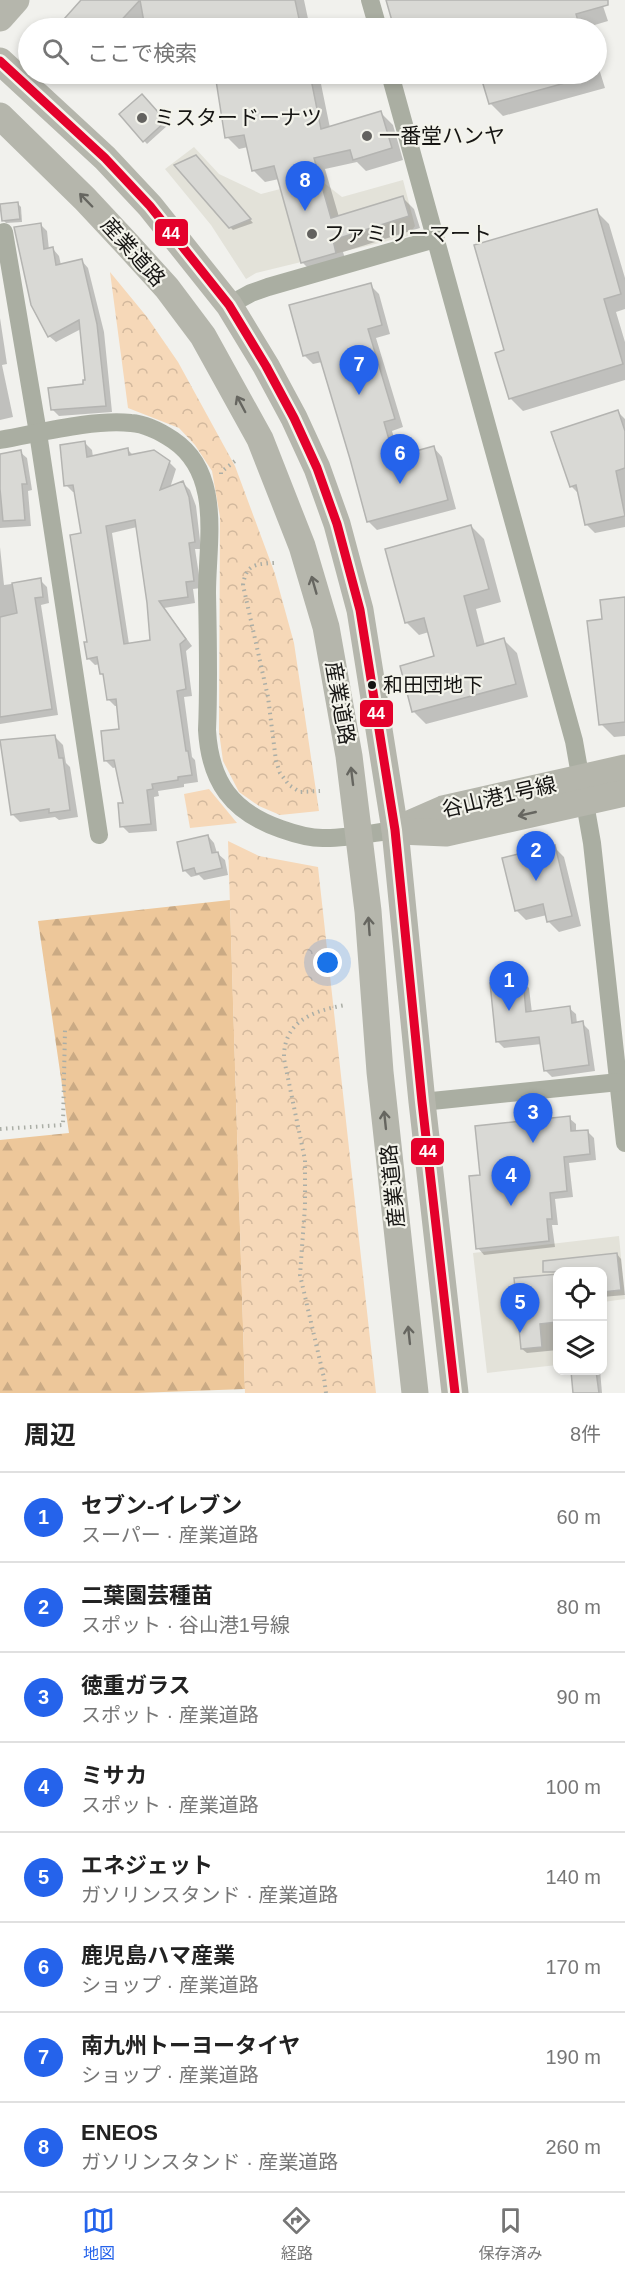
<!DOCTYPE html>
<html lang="ja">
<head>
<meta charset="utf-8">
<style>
  :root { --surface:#fff; --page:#f2f2f2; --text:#222; --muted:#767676; --line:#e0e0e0; --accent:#2563eb }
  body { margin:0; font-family:Arial,"Noto Sans JP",sans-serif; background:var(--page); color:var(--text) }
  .controls { position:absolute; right:18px; bottom:18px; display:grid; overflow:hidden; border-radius:12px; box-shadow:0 3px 9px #0003 }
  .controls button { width:54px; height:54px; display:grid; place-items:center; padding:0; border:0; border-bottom:2px solid var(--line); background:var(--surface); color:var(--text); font:30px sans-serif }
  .you { position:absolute; left:328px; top:963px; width:21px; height:21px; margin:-15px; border:4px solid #fff; border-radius:50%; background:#1a73e8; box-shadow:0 0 0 9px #1a73e833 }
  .badge { display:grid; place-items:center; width:39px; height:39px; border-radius:50%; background:var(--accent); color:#fff; font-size:20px; font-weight:700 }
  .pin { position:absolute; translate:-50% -50px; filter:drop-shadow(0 2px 3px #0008) }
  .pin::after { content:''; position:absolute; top:32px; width:21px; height:18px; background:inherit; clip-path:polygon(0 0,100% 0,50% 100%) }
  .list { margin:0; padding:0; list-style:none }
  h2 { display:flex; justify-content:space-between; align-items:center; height:78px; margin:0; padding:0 24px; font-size:26px }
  h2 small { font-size:20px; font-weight:400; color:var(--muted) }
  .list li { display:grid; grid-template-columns:39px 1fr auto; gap:18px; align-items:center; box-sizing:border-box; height:90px; padding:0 24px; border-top:2px solid var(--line) }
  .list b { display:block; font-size:22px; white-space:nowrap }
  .list p { margin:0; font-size:20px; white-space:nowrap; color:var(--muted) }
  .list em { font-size:20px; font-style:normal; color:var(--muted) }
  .icon { flex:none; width:33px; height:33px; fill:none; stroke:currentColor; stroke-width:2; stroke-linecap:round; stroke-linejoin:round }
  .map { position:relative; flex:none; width:625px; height:1393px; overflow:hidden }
  .search { position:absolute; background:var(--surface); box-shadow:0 3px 9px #0003; left:18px; right:18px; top:18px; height:66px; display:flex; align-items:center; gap:15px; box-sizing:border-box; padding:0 21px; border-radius:33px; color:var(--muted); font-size:22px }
  .sheet { height:798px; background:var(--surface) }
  nav { display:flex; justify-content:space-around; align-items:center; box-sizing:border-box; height:84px; border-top:2px solid var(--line); background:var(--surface); font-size:16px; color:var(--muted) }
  nav a { display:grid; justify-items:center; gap:3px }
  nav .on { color:var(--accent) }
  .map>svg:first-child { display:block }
</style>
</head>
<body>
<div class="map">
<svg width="625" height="1393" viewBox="0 0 625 1393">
  <defs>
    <pattern id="forest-firs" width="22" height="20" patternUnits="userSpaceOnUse" patternTransform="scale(1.5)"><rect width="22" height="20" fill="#edc79a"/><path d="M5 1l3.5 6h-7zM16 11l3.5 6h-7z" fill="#caaa84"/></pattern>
    <pattern id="park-crowns" width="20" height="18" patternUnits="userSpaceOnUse" patternTransform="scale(1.5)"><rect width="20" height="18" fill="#f6d8b8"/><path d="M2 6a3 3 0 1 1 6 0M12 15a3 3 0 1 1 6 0" fill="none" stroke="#d2b89d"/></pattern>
  </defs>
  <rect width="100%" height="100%" fill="#f1f1ed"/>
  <g fill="#e3e2d9">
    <polygon points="194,147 219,174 261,194 319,179 342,197 403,180 415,226 408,236 256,273 246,279 211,225 165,169"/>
    <polygon points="619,1236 625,1299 603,1302 602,1272 558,1272 557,1365 487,1373 473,1253"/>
  </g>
  <polygon fill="url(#forest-firs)" points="230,900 245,1389 137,1393 0,1393 0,1140 69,1133 38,921"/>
  <g fill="url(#park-crowns)">
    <polygon points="110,272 147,317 178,362 235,466 275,574 294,643 319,811 280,815 259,806 239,792 223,761 219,732 220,517 212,471 195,445 179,428 128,408"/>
    <polygon points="209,789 237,823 190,828 184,794"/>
    <polygon points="228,841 259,856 318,867 376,1393 245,1393"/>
  </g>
  <g fill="#0003" fill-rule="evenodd">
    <polygon points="83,0 304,0 310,28 147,28 145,19 137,28 58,28"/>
    <polygon points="391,0 601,0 608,21 588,27 588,28 396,28 389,3"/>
    <polygon points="596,59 605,88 503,116 490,103 482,74 596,74"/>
    <polygon points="64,74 85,74 76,84"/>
    <polygon points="216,74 319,74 330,128 381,113 393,125 403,160 366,171 357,162 325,169 339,217 402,197 414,209 420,228 343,252 347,265 314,274 302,262 279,179 265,182 253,170 248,147 239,149 227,137"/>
    <polygon points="142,96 168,125 147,144 121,114"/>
    <polygon points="199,160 253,223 233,230 230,227"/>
    <polygon points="18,204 21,207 22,222 6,223 3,220"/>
    <polygon points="596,211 609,224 625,278 625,309 616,312 625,342 625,380 523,411 510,398 506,351"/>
    <polygon points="40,224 47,231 49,250 53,249 59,256 61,265 82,261 88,268 104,332 112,412 59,416 52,409 85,385 86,381 81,329 56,342 49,336"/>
    <polygon points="370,285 379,294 390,334 376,338 403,427 392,431 400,457 434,448 442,457 456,509 377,530 368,521 322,362 313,364 304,355"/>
    <polygon points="0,318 7,364 2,365 13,417 0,420"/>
    <polygon points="618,412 625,419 625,527 595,533 586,524 580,495 571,486"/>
    <path d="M85 443 92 450 93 457 127 449 134 456 169 462 176 469 170 488 183 483 190 490 196 506 201 549H195L201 588 193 589 195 603 164 608 192 646 186 651 192 696 184 697 192 757 195 760 198 782 184 784V787L158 791 159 796 154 797 157 831 129 833 122 826 125 804 117 767 113 768 106 761 120 731 118 706H115L108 699 105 677 102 674 100 664 95 665 88 658 83 535 76 492H73L66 485ZM137 527 152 641 129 644 112 533Z"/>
    <polygon points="20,452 27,458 32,490 28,491 31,526 0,528 0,455"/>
    <polygon points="471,526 484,539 501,602 476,609 485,645 504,640 517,653 528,697 426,724 413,711 436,657 429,632 419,635 406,622"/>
    <polygon points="0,547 4,585 40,580 47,587 49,603 41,605 58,715 0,724"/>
    <polygon points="625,599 625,736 614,737 601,724 604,620"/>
    <polygon points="55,737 63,745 66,763 70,767 78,817 59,820 55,817 20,822 12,814"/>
    <polygon points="208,836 214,843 217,853 225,860 228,875 204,880 199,875 191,877 184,870"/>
    <polygon points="554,847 564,857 581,926 559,932 549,922 547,915 526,920 516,910"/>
    <polygon points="522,981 529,988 532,1013 569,1008 576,1014 577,1024 582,1023 589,1030 595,1071 552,1077 545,1070 542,1044 504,1048 497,1041"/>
    <polygon points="569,1118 576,1124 576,1132 587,1131 594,1138 596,1160 569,1163 573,1197 555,1199 558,1225 552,1225 555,1247 484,1255 478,1248 481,1176"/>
    <polygon points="617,1254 621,1259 625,1295 602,1297 602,1272"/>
    <polygon points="558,1275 558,1350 527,1353 522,1349"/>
    <polygon points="572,1370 600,1370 602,1393 575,1393"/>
  </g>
  <g fill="#d9d9d5" stroke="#b4b4b1" stroke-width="1.5" fill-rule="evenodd">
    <polygon points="81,0 295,0 301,28 256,28 255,24 220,28 145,28 140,0 114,28 56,28"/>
    <polygon points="386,0 608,0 608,5 576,14 580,28 450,28 448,21 420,28 394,28"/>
    <polygon points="215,74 310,74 321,129 381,111 392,148 353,160 350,150 314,158 331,218 403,196 409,216 333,240 336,253 301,263 274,166 252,171 244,135 225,138"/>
    <polygon points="480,74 582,74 583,78 489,104"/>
    <polygon points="142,94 166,121 143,142 119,114"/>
    <polygon points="196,155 209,170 251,219 229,228 174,165"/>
    <polygon points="18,202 20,219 2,221 0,204"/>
    <polygon points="597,209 621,294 604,299 623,364 509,399 495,353 504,350 474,245"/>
    <polygon points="41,223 44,249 53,247 56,265 82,259 97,324 106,406 51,410 48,388 83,384 83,380 85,380 79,320 48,337 31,305 14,227"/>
    <polygon points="371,283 382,325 368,329 395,419 384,422 394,457 434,446 448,500 367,522 350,459 318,352 303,356 289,305"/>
    <polygon points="618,410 625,431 625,468 616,471 625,516 585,525 576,485 570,487 551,432"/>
    <path d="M85 441 87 457 128 448 129 455 154 450 170 461 160 490 183 481 189 497 195 542 189 543 194 581 186 582 188 597 159 601 186 639 180 644 186 689 177 691 186 751H188L192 775 178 777V780L152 784 153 789 147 790 151 824 120 827 118 803H123L114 760 104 761 101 731 119 729 116 699 107 700 103 674H100L97 657 87 659 84 642H87L70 535 81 533 73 485 64 486 60 445ZM135 520 147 603 150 640 124 644 106 526Z"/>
    <polygon points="21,450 27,484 22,484 25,520 3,521 0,489 0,454"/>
    <polygon points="471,525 489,589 464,596 477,646 504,638 516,684 412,712 400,666 434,656 424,618 405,623 385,549"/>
    <polygon points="41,578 43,597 35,598 52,709 0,717 0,617 17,613 12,583"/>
    <polygon points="625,597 625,722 599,725 587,621 602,619 600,600"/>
    <polygon points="55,735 59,758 63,758 70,810 49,813 49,809 11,815 0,740"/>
    <polygon points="208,835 212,853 218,852 222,868 196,874 194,868 183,871 177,842"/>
    <polygon points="555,845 572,916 547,922 543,904 515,911 502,858"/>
    <polygon points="523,979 526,1012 570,1006 572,1023 583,1021 589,1065 544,1071 539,1037 496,1042 490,983"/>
    <polygon points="570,1116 571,1131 588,1130 590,1154 564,1157 567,1191 550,1193 552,1219 547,1219 549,1241 476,1249 469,1176 480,1175 475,1126"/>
    <polygon points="617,1253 621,1290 603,1292 603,1272 543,1272 543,1261"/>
    <polygon points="558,1274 558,1322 540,1324 542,1347 521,1349 514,1278"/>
    <polygon points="571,1371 596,1371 599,1393 573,1393"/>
  </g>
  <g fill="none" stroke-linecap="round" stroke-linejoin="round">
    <g stroke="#abaea6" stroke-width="4" stroke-dasharray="1.5 4.5" stroke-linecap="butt">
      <polyline points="221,474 221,472 235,461"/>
      <path d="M274 563C254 564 246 565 243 585L268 697 276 761 280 773 289 785 300 792 320 791"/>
      <polyline points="0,1129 63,1125 65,1030"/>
      <path d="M326 1393 324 1378 300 1275 305 1206V1160L284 1059C283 1021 313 1011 345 1005"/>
    </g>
    <g stroke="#aaaea2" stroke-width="18">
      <polyline points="370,0 378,28"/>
      <polyline points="390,74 574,741 592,843 625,1143"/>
      <polyline points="4,232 38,433 99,835"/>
      <polyline points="229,305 251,293 268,287 435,239"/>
      <path d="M0 440C40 433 92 419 131 423 146 424 161 432 173 440 223 474 207 542 207 593 208 639 209 685 207 730 210 782 232 812 281 829 295 834 311 839 326 838 349 838 372 833 395 830"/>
      <polyline points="422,1102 619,1082"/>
    </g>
    <g stroke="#b5b6ac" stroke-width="27">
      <polyline points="0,18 16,0"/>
      <polyline points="0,61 105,158 150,206 229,305 266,366 294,418 317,468 337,524 360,610 395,830 422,1102 455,1393"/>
      <polyline points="0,116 85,199 127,244 167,288 203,336 260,439 302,546 326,627 349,756 368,911 380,1072 415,1393"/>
      <polyline points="395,830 443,809 625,768"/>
      <polyline points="399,831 446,833 625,793"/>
    </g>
    <defs>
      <polyline id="bus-1" points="0,61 105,158 150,206 229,305 266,366 294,418 317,468 337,524 360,610 395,830 422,1102 455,1393"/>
    </defs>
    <use href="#bus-1" stroke="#f3f3eb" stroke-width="14"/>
    <use href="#bus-1" stroke="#e4002b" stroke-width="9"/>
  </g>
  <defs><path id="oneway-shaft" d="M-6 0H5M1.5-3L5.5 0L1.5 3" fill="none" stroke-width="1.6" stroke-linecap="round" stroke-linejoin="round" transform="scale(1.5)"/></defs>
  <g stroke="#666660">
    <use href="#oneway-shaft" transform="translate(86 200) rotate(-134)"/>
    <use href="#oneway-shaft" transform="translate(241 404) rotate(-118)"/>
    <use href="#oneway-shaft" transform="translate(314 585) rotate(-106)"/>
    <use href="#oneway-shaft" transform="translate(352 776) rotate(-97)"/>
    <use href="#oneway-shaft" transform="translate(527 814) rotate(167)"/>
    <use href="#oneway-shaft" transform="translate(369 926) rotate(-94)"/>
    <use href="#oneway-shaft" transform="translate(385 1120) rotate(-96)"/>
    <use href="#oneway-shaft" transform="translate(409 1335) rotate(-96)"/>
  </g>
  <g fill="#63625f" stroke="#f3f3eb" stroke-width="2">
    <circle cx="142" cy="118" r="6"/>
    <circle cx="367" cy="136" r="6"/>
    <circle cx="312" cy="234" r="6"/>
  </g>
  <circle fill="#161513" stroke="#f3f3eb" stroke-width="2" cx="372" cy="685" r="5"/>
  <g text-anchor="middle" stroke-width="4.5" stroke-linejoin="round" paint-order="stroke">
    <g font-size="20" fill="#161513" stroke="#f3f3eb" text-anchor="start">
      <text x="383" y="692">和田団地下</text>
    </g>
    <g font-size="21" fill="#161513" stroke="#f3f3eb" text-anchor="start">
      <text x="154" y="125">ミスタードーナツ</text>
      <text x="379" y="143">一番堂ハンヤ</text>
      <text x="324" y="241">ファミリーマート</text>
    </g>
    <g font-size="21" fill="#161513" stroke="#f3f3eb">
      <text transform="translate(133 252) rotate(48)" y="7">産業道路</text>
      <text transform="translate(340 703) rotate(80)" y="7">産業道路</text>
      <text transform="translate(499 797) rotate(-13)" y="7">谷山港1号線</text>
      <text transform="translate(393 1186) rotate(-96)" y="7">産業道路</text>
    </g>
  </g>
  <g stroke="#f3f3eb" stroke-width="2">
    <rect x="154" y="218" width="35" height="29" rx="6" fill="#e4002b"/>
    <rect x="359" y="699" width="35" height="29" rx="6" fill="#e4002b"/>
    <rect x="410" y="1137" width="35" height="29" rx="6" fill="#e4002b"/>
  </g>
  <g font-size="16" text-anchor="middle" font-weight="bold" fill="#fff">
    <text x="171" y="239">44</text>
    <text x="376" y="719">44</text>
    <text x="428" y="1157">44</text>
  </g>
</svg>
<div class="controls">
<button><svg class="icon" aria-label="locate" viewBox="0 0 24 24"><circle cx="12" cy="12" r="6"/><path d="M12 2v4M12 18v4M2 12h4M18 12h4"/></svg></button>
<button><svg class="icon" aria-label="layers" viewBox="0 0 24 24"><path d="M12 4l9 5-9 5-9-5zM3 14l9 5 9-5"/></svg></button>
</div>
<div class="you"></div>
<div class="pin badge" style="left:509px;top:1011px">1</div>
<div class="pin badge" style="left:536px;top:881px">2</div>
<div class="pin badge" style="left:533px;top:1143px">3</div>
<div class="pin badge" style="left:511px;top:1206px">4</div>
<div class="pin badge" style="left:520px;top:1333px">5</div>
<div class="pin badge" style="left:400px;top:484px">6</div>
<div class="pin badge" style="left:359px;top:395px">7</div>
<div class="pin badge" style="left:305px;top:211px">8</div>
<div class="search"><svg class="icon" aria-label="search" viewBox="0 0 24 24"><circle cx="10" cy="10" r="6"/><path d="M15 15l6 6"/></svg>ここで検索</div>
</div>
<section class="sheet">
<h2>周辺<small>8件</small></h2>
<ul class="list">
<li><span class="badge">1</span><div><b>セブン-イレブン</b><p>スーパー · 産業道路</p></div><em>60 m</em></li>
<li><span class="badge">2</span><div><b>二葉園芸種苗</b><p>スポット · 谷山港1号線</p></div><em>80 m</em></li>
<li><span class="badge">3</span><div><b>徳重ガラス</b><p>スポット · 産業道路</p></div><em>90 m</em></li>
<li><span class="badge">4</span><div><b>ミサカ</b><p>スポット · 産業道路</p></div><em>100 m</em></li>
<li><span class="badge">5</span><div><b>エネジェット</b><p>ガソリンスタンド · 産業道路</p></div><em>140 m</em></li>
<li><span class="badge">6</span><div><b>鹿児島ハマ産業</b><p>ショップ · 産業道路</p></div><em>170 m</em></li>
<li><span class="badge">7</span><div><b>南九州トーヨータイヤ</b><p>ショップ · 産業道路</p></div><em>190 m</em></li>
<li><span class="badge">8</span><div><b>ENEOS</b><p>ガソリンスタンド · 産業道路</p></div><em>260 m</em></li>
</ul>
</section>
<nav>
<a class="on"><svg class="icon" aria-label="map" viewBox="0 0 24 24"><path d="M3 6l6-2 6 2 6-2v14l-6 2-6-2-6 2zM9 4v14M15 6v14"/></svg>地図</a>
<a><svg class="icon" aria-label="directions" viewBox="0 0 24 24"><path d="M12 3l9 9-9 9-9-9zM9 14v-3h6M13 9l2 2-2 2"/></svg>経路</a>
<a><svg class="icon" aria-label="saved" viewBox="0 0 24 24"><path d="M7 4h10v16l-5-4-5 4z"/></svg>保存済み</a>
</nav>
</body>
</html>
